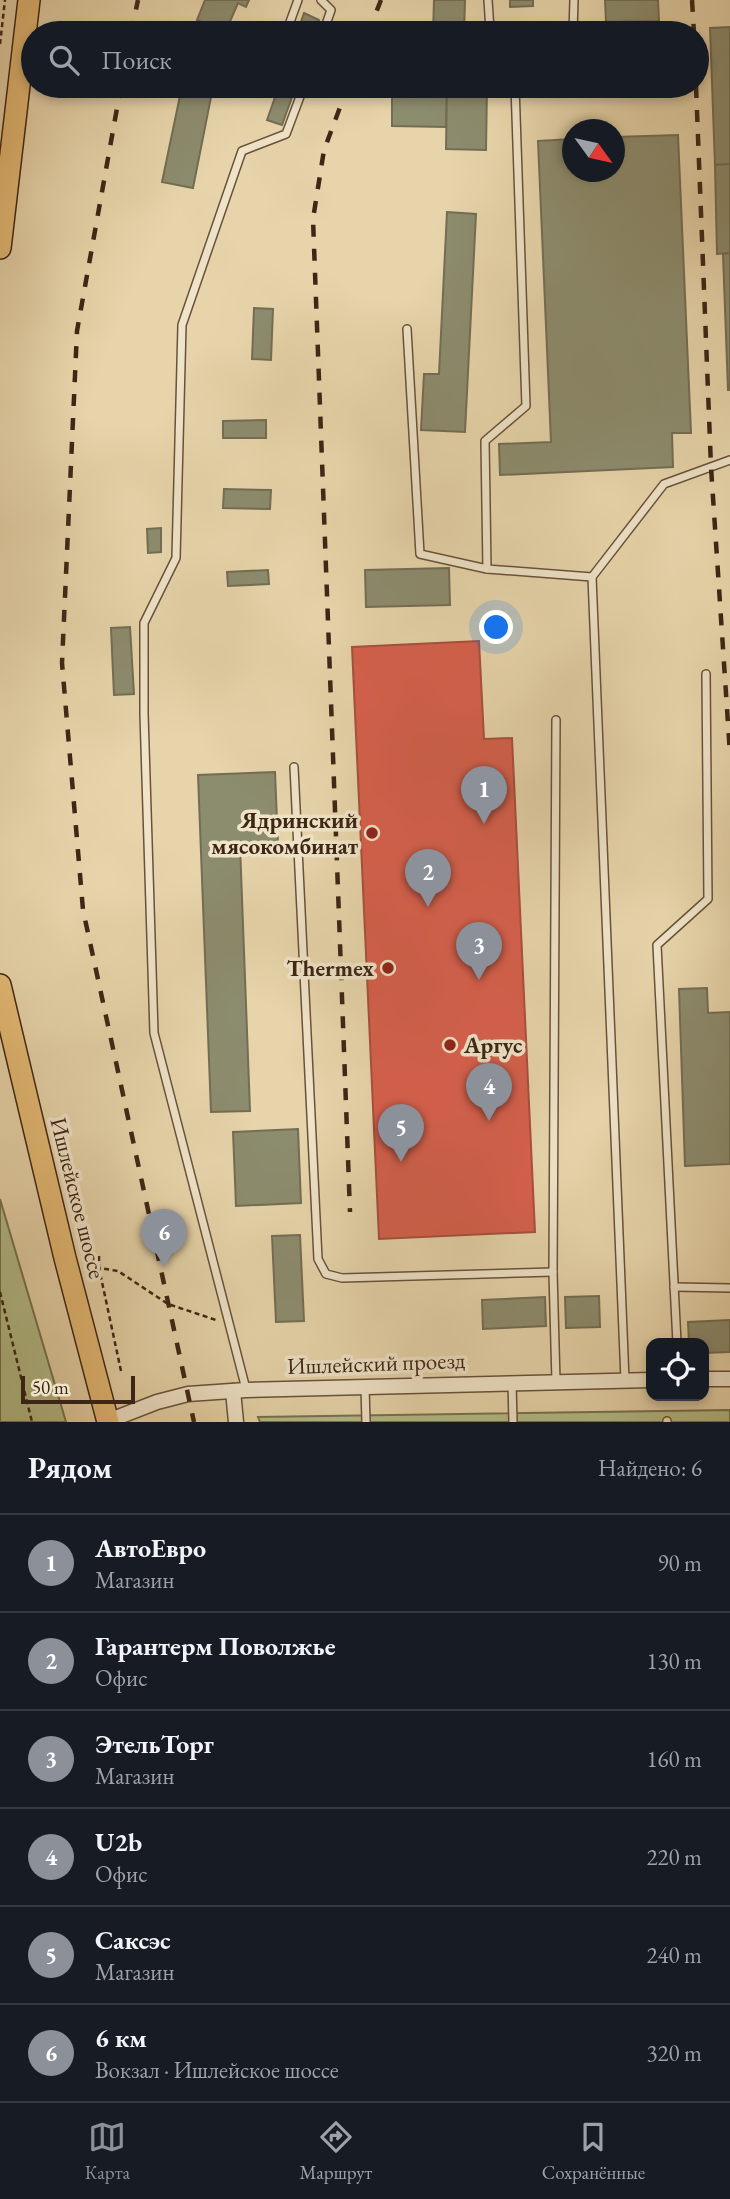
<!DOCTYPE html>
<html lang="ru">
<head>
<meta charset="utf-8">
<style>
  :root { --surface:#171b24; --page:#20242c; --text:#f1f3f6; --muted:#9ea1a6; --line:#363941; --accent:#8c9099 }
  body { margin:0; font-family:"EB Garamond",serif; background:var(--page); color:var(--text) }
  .controls { position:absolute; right:21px; bottom:21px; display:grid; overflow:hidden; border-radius:14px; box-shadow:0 4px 10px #0003 }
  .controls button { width:63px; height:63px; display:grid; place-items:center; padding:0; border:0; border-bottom:2px solid var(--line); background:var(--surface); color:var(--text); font:35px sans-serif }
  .compass { position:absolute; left:562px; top:119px; width:63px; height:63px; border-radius:50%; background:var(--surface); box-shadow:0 4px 10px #0003; rotate:123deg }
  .scale { position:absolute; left:21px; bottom:18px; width:114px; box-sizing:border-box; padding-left:7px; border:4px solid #3d2616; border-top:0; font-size:19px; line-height:24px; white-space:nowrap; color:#3d2616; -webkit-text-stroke:5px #efe3c8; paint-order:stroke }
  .you { position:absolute; left:497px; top:628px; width:24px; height:24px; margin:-18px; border:5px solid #fff; border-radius:50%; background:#1a73e8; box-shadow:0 0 0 10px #1a73e833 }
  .badge { display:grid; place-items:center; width:46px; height:46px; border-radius:50%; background:var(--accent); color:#fff; font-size:23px; font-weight:700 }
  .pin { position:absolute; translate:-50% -58px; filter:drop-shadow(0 2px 4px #0008) }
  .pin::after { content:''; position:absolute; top:37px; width:24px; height:21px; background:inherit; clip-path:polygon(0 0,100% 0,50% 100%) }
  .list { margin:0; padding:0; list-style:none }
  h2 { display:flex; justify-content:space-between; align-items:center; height:91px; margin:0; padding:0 28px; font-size:30px }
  h2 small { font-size:23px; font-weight:400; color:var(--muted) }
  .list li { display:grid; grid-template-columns:46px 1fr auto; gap:21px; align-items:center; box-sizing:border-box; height:98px; padding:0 28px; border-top:2px solid var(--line) }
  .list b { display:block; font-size:26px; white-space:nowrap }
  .list p { margin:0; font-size:23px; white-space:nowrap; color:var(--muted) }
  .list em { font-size:23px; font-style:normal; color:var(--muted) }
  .icon { flex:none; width:38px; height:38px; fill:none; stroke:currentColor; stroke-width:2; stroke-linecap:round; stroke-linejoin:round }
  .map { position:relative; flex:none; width:730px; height:1422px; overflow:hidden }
  .search { position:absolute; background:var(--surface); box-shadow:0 4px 10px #0003; left:21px; right:21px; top:21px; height:77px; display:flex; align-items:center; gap:18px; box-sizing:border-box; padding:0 24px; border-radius:38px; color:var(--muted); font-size:26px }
  .sheet { height:679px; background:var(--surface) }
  nav { display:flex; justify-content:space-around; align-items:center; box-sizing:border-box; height:98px; border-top:2px solid var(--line); background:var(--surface); font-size:19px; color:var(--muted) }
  nav a { display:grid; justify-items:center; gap:4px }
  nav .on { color:var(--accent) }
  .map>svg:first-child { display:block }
</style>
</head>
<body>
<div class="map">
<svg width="730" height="1422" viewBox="0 0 730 1422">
  <rect width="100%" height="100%" fill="#e7d4aa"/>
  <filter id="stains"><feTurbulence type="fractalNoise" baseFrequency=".00286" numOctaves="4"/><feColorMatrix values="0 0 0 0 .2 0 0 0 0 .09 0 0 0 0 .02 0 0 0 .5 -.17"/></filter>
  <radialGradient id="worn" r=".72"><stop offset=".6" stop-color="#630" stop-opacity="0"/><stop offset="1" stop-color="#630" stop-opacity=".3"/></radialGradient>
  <g fill="#b3bd8a" stroke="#787250" stroke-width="2">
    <polygon points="0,1199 66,1422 0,1422"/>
    <polygon points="730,1410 730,1422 260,1422 258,1417"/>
  </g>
  <polygon fill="#d6604d" stroke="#a84f3c" stroke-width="2" points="479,641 484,739 512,738 535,1232 379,1239 352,647"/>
  <g fill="#8c8c6e" stroke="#746d54" stroke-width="2">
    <polygon points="205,0 249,0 246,7 238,3 225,33 197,20"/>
    <polygon points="434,0 465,0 464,33 433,33"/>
    <polygon points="510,0 533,0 533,6 510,7"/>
    <polygon points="605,0 658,0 659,21 606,22"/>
    <polygon points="304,13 319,20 314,33 297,33"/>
    <polygon points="730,27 730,164 715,165 710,28"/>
    <polygon points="279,86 296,86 282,125 267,120"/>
    <polygon points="392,86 447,86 446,127 392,126"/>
    <polygon points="447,86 487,86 486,150 446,149"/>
    <polygon points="181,91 211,97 193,188 162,182"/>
    <polygon points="678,135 691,433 672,433 673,467 500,475 499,444 551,442 538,141 572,139 572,172 614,172 614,137"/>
    <polygon points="730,164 730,253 717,254 715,165"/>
    <polygon points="447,212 476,214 465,432 421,430 424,374 439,374"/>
    <polygon points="730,253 730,390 728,390 723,254"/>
    <polygon points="254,308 273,309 271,360 252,359"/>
    <polygon points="266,420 266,438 223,438 223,421"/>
    <polygon points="224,489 271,490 270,509 223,508"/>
    <polygon points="161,528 161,552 148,553 147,529"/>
    <polygon points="449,568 450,605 366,607 365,570"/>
    <polygon points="268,570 269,584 228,586 227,572"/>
    <polygon points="130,627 134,694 114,695 111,628"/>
    <polygon points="275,772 278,844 240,845 250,1111 211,1112 198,775"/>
    <polygon points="707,988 708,1013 730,1012 730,1164 685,1166 679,989"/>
    <polygon points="298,1129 301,1203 236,1206 233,1132"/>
    <polygon points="300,1235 304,1321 276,1322 272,1236"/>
    <polygon points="599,1296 600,1327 566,1328 565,1297"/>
    <polygon points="545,1297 546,1326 483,1329 482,1300"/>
    <polygon points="730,1320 730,1352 704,1353 704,1343 689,1343 688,1322"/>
  </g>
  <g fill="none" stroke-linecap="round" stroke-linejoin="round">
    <defs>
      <g id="lane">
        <polyline points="321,0 331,10 323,33"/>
        <polyline points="488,0 490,30 501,33"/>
        <polyline points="286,33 298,0"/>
        <polyline points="562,33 573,32 574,0"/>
        <polyline points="515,86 526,406 485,441 487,569 592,577"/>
        <polyline points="407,329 420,554 487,569"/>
        <polyline points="556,720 553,1272 556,1382"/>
        <polyline points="294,767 318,1259 326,1274 342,1278 553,1272"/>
        <polyline points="674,1287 730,1288"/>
        <polyline points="677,1343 657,945 708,899 706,674"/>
        <polyline points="625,1380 592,577 664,484 730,460"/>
        <polyline points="512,1383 513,1422"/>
        <polyline points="365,1387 366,1422"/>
        <polyline points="246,1389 154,1033 144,714 144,623 176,558 182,325 242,151 286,134 304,86"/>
        <polyline points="667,1421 667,1422"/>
      </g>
      <g id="street">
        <polyline points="704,1379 730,1379"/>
        <polyline points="233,1391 236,1422"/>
        <polyline points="108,1421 157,1402 188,1394 246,1390 651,1380"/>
      </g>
      <g id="primary">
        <polyline points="0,248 29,0"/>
        <polyline points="0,985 65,1258 108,1422"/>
      </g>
    </defs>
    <use href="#lane" stroke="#68523b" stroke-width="10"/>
    <use href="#street" stroke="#68523b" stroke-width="17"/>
    <use href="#primary" stroke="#3d2616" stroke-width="24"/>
    <g stroke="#3d2616" stroke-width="2.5" stroke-dasharray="5 3.5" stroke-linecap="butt">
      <polyline points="0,44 5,0"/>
      <polyline points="99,1256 99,1268"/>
      <polyline points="0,1292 32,1422"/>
      <polyline points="121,1371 99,1268 118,1271 168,1304 216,1320"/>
    </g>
    <use href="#lane" stroke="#efe3c8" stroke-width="7"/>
    <use href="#street" stroke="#efe3c8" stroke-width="14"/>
    <use href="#primary" stroke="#e4ba75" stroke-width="21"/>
    <g stroke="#3d2616" stroke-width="4.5" stroke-dasharray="12 12" stroke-linecap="butt">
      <polyline points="692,0 694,33"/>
      <polyline points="131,33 138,0"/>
      <polyline points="368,33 381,0"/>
      <polyline points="121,86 77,331 62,663 83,910 194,1422"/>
      <polyline points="348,86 324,150 313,219 350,1212"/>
      <polyline points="696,86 711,467 730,754"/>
    </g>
  </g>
  <g fill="#8f2418" stroke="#efe3c8" stroke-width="2.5">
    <circle cx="372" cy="833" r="7"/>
    <circle cx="388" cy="968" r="7"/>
    <circle cx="450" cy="1045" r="7"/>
  </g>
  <g text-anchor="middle" stroke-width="7" stroke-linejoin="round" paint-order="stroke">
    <g font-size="23" font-weight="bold" fill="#3d2616" stroke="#efe3c8" text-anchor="end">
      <text x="358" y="828">Ядринский<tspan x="358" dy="26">мясокомбинат</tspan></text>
      <text x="374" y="976">Thermex</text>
      <text x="464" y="1053" text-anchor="start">Аргус</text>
    </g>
    <g font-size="23" fill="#3d2616" stroke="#efe3c8">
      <text transform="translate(78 1198) rotate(76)" y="8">Ишлейское шоссе</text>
      <text transform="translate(376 1363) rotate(-2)" y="8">Ишлейский проезд</text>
    </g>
  </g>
  <rect width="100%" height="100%" filter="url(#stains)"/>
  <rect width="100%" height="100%" fill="url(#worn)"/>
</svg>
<div class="controls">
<button><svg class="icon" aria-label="locate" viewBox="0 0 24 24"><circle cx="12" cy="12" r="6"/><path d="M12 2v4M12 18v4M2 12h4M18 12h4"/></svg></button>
</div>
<svg class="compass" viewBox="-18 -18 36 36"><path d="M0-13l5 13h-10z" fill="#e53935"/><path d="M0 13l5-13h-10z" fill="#9ea1a6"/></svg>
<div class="scale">50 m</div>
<div class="you"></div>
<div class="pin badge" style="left:484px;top:824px">1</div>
<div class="pin badge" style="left:428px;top:907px">2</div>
<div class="pin badge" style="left:479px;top:980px">3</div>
<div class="pin badge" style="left:489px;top:1121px">4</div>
<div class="pin badge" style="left:401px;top:1162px">5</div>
<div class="pin badge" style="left:164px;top:1267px">6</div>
<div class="search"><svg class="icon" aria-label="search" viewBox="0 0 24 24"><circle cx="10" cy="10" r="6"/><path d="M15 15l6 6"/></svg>Поиск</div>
</div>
<section class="sheet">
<h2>Рядом<small>Найдено: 6</small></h2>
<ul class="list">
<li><span class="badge">1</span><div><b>АвтоЕвро</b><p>Магазин</p></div><em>90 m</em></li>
<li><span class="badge">2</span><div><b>Гарантерм Поволжье</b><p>Офис</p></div><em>130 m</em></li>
<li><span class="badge">3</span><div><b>ЭтельТорг</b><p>Магазин</p></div><em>160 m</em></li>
<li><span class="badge">4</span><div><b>U2b</b><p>Офис</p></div><em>220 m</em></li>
<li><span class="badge">5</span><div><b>Саксэс</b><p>Магазин</p></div><em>240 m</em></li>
<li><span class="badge">6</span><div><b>6 км</b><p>Вокзал · Ишлейское шоссе</p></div><em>320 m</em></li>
</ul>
</section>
<nav>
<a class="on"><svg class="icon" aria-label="map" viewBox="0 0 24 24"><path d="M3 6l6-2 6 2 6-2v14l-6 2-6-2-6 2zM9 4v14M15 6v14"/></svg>Карта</a>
<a><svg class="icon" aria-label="directions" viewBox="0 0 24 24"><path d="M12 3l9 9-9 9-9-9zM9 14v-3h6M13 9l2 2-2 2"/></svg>Маршрут</a>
<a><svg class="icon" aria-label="saved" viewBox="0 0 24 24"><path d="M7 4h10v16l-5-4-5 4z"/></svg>Сохранённые</a>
</nav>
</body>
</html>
